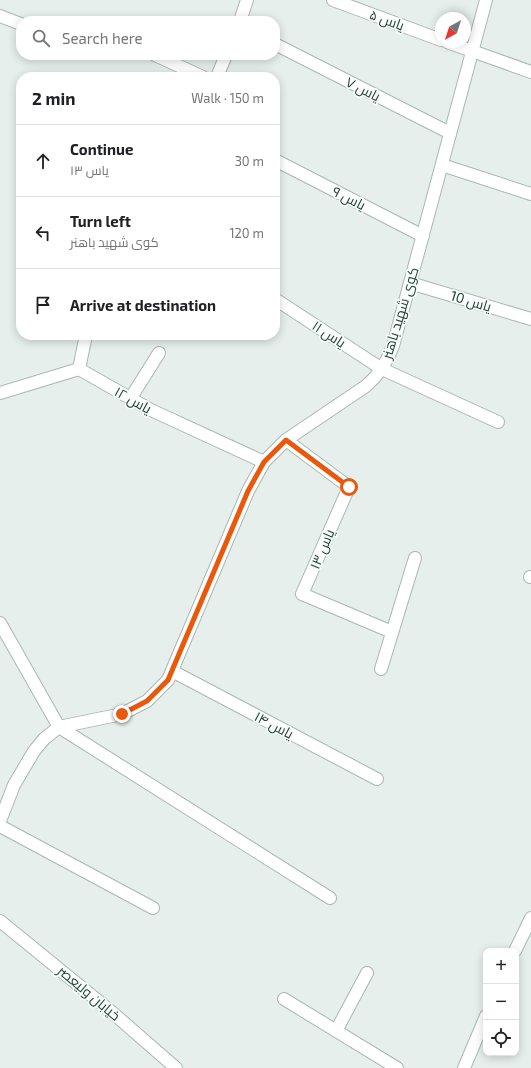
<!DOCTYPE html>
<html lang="en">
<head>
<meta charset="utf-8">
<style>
  :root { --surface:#fff; --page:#f6f6f6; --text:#202124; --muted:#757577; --line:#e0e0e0 }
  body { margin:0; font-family:"Exo 2",Cairo,sans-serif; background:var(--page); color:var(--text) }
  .controls { position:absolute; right:12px; bottom:12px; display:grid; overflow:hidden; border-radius:8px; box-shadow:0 2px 10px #0003 }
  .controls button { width:36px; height:36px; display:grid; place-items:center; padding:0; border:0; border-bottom:1px solid var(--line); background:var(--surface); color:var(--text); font:20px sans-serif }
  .compass { position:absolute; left:435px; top:12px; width:36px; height:36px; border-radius:50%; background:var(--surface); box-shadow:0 2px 10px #0003; rotate:219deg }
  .stop { position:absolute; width:12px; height:12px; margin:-9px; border:3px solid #ea580c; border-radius:50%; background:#fff }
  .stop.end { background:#ea580c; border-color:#fff; box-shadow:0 1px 4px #0008 }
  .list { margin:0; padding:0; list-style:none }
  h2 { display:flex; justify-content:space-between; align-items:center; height:52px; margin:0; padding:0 16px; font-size:17px }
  h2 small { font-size:13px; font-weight:400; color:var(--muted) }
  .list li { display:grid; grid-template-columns:26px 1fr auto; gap:12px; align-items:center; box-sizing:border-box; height:72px; padding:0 16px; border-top:1px solid var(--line) }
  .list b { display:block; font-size:15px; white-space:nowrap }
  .list p { margin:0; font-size:13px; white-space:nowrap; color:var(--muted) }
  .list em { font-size:13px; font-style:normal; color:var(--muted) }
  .icon { flex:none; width:22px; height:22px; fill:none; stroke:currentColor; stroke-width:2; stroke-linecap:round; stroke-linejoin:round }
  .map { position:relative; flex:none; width:531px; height:1068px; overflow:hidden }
  .search { position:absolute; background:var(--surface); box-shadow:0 2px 10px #0003; left:16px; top:16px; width:264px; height:44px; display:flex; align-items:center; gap:10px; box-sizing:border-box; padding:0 14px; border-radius:16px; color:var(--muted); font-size:15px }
  .panel { position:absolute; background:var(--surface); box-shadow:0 2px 10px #0003; left:16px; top:72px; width:264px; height:268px; border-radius:16px }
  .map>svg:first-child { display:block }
</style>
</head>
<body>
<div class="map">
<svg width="531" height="1068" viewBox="0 0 531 1068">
  <rect width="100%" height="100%" fill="#e6efeb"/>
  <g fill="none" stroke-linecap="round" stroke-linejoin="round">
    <defs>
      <g id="minor">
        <polyline points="333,0 441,40"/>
        <polyline points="0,16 21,24"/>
        <polyline points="240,21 247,0"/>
        <polyline points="447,42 531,72"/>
        <polyline points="275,44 450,133"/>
        <polyline points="155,55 203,77"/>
        <polyline points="217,77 226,55"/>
        <polyline points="275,160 423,236"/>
        <polyline points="442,165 531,194"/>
        <polyline points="410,283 531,319"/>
        <polyline points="275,299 382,369 498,422"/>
        <polyline points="79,369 86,335"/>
        <polyline points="0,393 79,369 151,410 264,462"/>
        <polyline points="130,399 159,353"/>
        <polyline points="286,440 349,487 302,594 392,632"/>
        <polyline points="530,577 531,577"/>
        <polyline points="0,623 59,727 330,898"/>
        <polyline points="381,669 415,558"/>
        <polyline points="172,671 377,779"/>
        <path d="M0 821 14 785 34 751 44 739 59 727 122 714 147 701 168 680 248 491 264 462 286 440 366 386C379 375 387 362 393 346L486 0"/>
        <polyline points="0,826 153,908"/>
        <polyline points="0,921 114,1014 176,1068"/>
        <polyline points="515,951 531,918"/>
        <polyline points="284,999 397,1068"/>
        <polyline points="336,1031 367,973"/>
        <polyline points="464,1068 486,1016"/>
      </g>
    </defs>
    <use href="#minor" stroke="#a8b8b2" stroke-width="14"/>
    <use href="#minor" stroke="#fff" stroke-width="12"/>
  </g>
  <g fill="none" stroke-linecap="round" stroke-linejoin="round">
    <polyline stroke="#ea580c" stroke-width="5" points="122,714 147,701 168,680 248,491 264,462 286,440 349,487"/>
  </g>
  <g text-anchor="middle" stroke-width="3.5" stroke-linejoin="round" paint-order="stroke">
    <g font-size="14" fill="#24423a" stroke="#f7fbf9">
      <text transform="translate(387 20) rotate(20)" y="5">یاس ۵</text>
      <text transform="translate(363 89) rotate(27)" y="5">یاس ۷</text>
      <text transform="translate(349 198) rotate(27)" y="5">یاس ۹</text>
      <text transform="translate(471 301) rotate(17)" y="5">یاس 10</text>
      <text transform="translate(400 313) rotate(-73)" y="5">کوی شهید باهنر</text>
      <text transform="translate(329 334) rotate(33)" y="5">یاس ۱۱</text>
      <text transform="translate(133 400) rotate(29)" y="5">یاس ۱۲</text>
      <text transform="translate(322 549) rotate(-67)" y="5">یاس ۱۳</text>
      <text transform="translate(274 725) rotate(28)" y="5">یاس ۱۴</text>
      <text transform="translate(89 993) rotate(40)" y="5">خیابان ولیعصر</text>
    </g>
  </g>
</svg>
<div class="controls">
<button>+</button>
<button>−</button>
<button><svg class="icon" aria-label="locate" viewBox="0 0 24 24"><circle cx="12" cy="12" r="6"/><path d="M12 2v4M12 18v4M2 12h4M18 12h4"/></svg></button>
</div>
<svg class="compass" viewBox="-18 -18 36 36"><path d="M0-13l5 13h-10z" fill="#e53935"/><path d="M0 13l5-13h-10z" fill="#757577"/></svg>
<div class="stop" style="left:349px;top:487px"></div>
<div class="stop end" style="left:122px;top:714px"></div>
<div class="search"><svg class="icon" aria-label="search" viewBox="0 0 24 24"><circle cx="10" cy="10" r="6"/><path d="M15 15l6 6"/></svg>Search here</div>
<section class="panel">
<h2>2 min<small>Walk · 150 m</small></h2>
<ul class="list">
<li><svg class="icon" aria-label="ahead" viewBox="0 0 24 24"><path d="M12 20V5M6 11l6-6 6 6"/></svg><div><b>Continue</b><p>یاس ۱۳</p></div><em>30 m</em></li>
<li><svg class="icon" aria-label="left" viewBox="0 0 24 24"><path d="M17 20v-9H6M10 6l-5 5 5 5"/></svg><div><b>Turn left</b><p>کوی شهید باهنر</p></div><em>120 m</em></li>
<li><svg class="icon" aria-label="arrive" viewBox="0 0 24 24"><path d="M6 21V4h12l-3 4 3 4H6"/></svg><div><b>Arrive at destination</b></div></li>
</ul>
</section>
</div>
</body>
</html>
